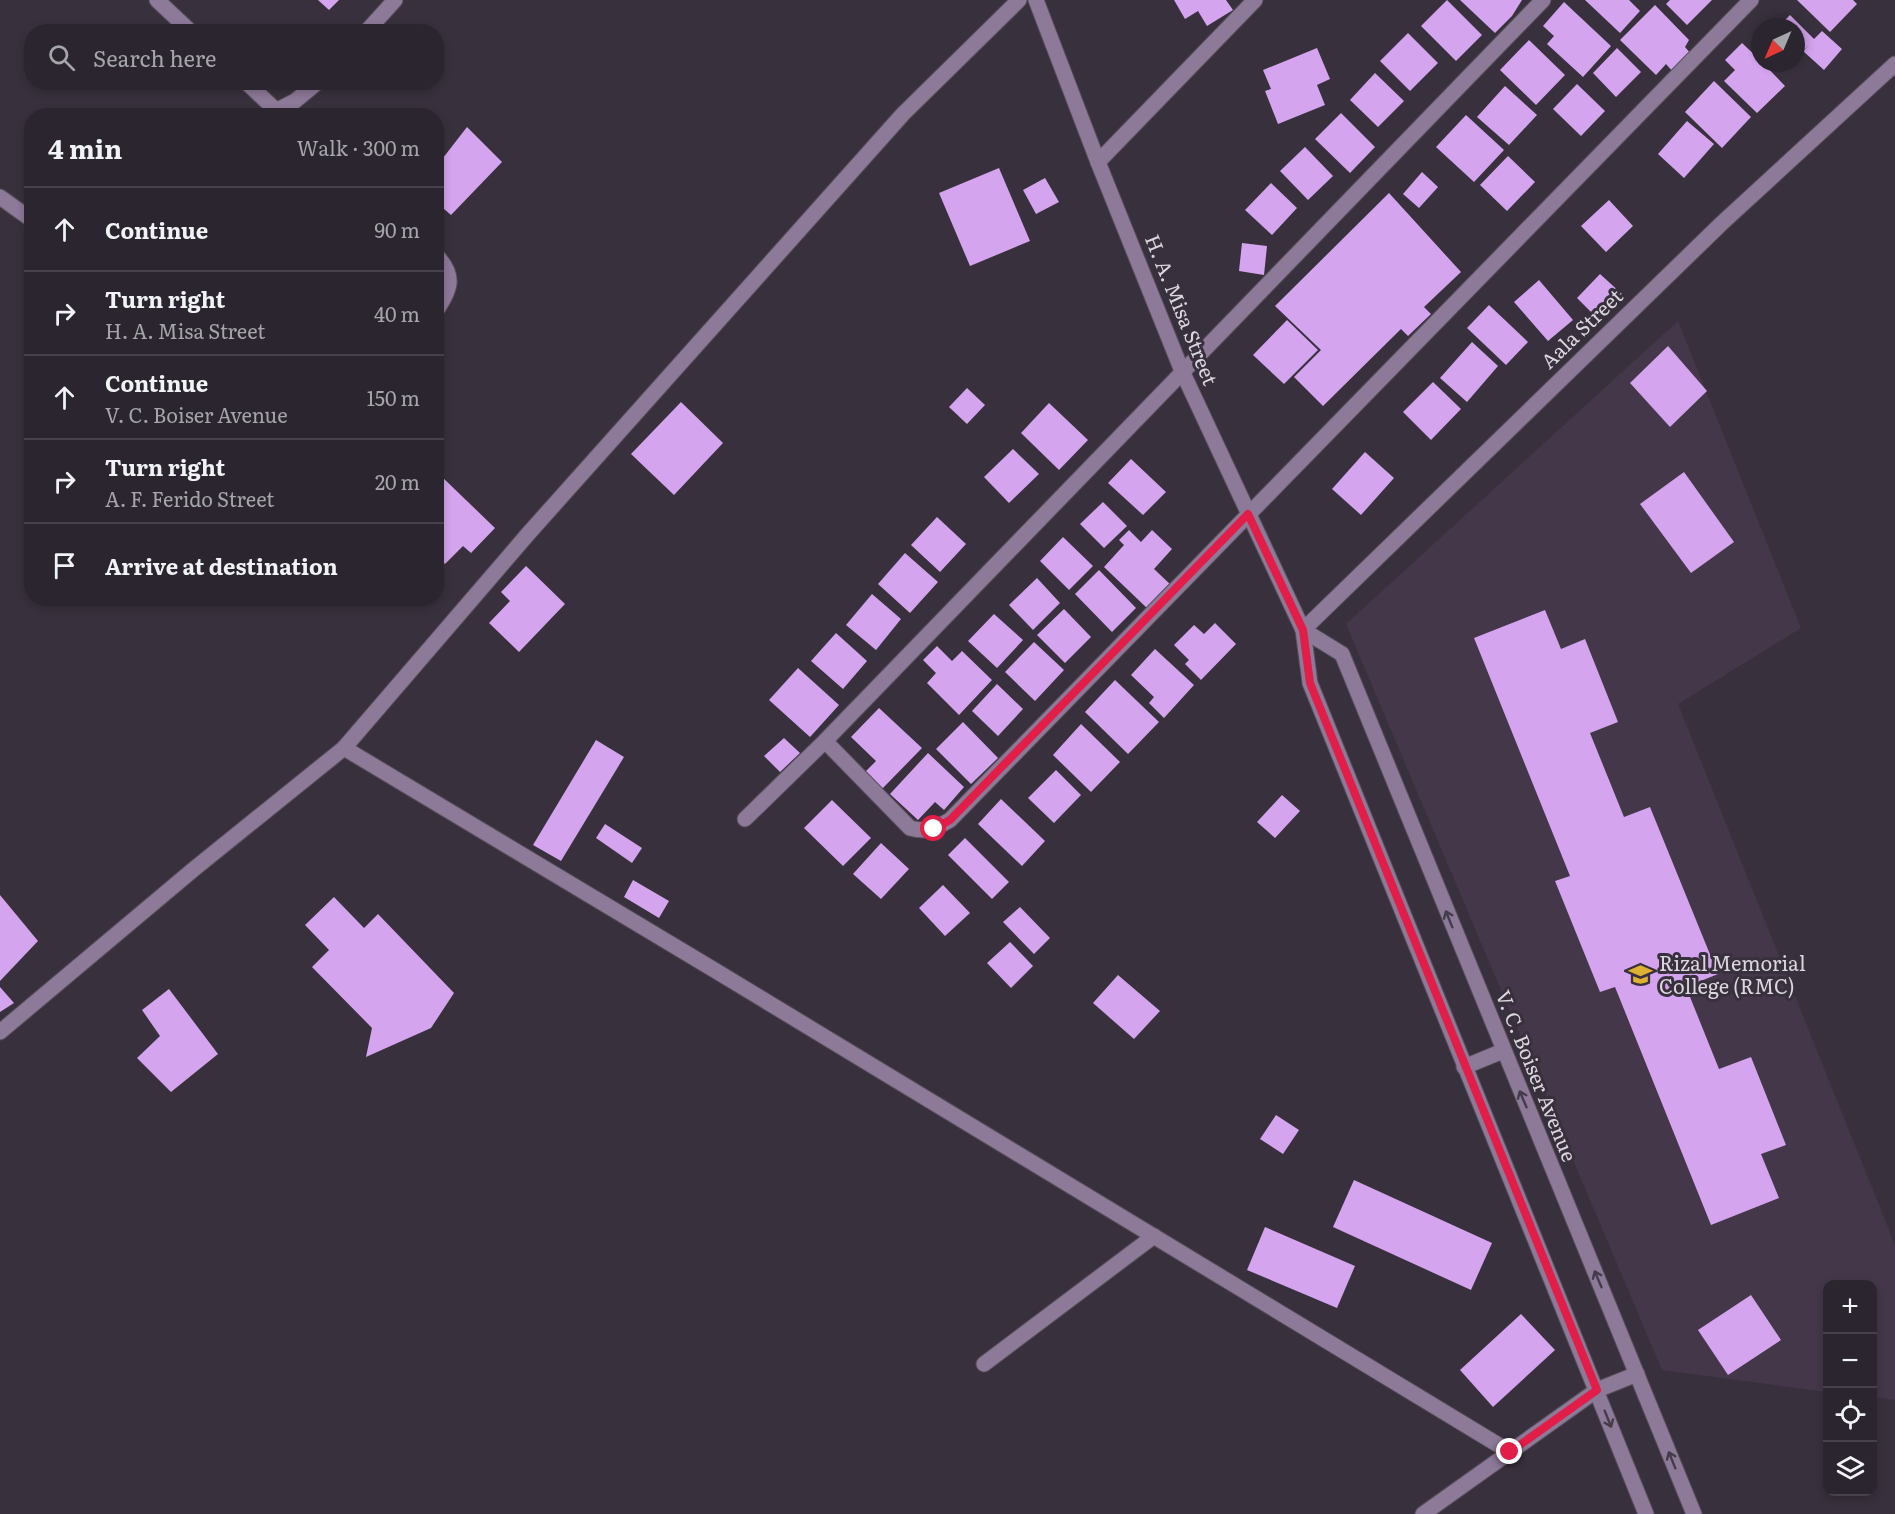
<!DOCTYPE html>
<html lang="en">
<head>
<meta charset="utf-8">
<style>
  :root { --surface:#2a252e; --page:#322d36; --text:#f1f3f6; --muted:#a5a5aa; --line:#46424a }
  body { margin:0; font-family:Literata,serif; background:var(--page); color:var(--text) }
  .controls { position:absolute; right:18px; bottom:18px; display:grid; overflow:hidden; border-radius:12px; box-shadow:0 3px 9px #0003 }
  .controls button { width:54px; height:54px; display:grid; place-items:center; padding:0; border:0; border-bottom:2px solid var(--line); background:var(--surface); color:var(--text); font:30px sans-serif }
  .compass { position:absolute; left:1751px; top:18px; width:54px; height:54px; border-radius:50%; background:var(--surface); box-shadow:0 3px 9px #0003; rotate:224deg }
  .stop { position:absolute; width:18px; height:18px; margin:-14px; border:4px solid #e11d48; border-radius:50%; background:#fff }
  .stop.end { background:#e11d48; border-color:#fff; box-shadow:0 2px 6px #0008 }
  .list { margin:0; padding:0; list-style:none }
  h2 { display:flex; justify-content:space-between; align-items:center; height:78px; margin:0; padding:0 24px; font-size:26px }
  h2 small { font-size:20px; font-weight:400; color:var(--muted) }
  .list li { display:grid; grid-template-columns:39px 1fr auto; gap:18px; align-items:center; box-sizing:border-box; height:84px; padding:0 24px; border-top:2px solid var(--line) }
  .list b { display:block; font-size:22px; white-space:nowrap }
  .list p { margin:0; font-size:20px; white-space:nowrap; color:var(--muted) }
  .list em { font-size:20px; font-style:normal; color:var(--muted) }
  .icon { flex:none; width:33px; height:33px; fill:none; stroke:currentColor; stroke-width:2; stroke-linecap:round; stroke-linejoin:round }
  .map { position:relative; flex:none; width:1895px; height:1514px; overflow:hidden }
  .search { position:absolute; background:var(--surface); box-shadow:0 3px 9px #0003; left:24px; top:24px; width:420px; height:66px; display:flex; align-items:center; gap:15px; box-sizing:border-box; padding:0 21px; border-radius:24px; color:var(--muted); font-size:22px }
  .panel { position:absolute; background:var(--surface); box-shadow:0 3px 9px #0003; left:24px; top:108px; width:420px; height:498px; border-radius:24px }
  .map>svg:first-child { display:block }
</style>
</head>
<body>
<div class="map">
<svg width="1895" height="1514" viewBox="0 0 1895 1514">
  <rect width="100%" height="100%" fill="#38313d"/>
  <polygon fill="#433749" points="1678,321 1801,628 1678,704 1895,1245 1895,1400 1873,1397 1872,1284 1828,1284 1827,1392 1662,1370 1346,624"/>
  <g fill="#d4a4ee">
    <polygon points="318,0 339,0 329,10"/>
    <polygon points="1174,0 1226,0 1233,10 1207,26 1198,11 1185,19"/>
    <polygon points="1447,0 1482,35 1456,61 1421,26"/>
    <polygon points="1460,0 1522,0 1512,16 1495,33"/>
    <polygon points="1585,0 1629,0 1640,11 1620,33"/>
    <polygon points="1670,0 1712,0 1687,25 1666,4"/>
    <polygon points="1797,0 1853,0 1857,4 1830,32"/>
    <polygon points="1564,2 1611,46 1583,77 1547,44 1554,36 1543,26"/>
    <polygon points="1655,5 1689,40 1685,47 1691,54 1673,72 1666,64 1656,75 1620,40"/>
    <polygon points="1790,15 1814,39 1822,31 1842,49 1824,70 1803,51 1809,45 1796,57 1796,27 1778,27"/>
    <polygon points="1408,33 1438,63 1410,91 1380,61"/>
    <polygon points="1529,40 1565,75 1536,105 1500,70"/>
    <polygon points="1742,43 1760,60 1760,63 1763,63 1785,86 1757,113 1724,81 1735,70 1725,60"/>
    <polygon points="1317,48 1330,79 1317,85 1325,105 1278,124 1265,91 1271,89 1263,70"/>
    <polygon points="1617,48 1641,72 1616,97 1593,73"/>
    <polygon points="1375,73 1404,101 1378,127 1350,100"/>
    <polygon points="1714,81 1751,117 1722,148 1685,112"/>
    <polygon points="1577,84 1605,111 1581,136 1553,109"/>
    <polygon points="1505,86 1537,115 1509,145 1477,117"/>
    <polygon points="1341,113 1375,147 1350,173 1315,139"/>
    <polygon points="1466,115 1504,150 1474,182 1436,147"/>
    <polygon points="1687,121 1714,144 1684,178 1658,154"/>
    <polygon points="467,127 502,162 451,215 436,202 436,167"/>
    <polygon points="1305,147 1333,176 1308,200 1280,171"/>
    <polygon points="1508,156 1535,182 1507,211 1480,185"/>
    <polygon points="999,168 1030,241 970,266 939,193"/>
    <polygon points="1422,172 1438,187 1419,208 1403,194"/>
    <polygon points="1045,178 1059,202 1036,214 1023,190"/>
    <polygon points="1271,183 1297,208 1272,235 1245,210"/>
    <polygon points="1389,193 1461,272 1424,307 1431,314 1408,336 1401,329 1323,406 1294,377 1321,350 1275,306"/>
    <polygon points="1609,200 1633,226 1606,252 1581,226"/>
    <polygon points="1242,243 1267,246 1264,275 1239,271"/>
    <polygon points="1600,274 1622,294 1598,319 1577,298"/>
    <polygon points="1539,280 1573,320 1548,341 1514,302"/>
    <polygon points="1489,305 1528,342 1506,365 1467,328"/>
    <polygon points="1287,320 1318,350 1284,384 1253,355"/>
    <polygon points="1472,342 1498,366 1467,402 1440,378"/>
    <polygon points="1668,346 1707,391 1670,427 1630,383"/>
    <polygon points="1433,382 1461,409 1431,440 1403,412"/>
    <polygon points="967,388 985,405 967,424 949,407"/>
    <polygon points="681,402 723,443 674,495 631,454"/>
    <polygon points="1049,403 1088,440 1059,470 1021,433"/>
    <polygon points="1013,449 1039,474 1009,503 984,477"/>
    <polygon points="1365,452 1394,478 1361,515 1332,489"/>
    <polygon points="1131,459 1166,492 1143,515 1108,483"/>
    <polygon points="1684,472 1734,542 1691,573 1640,504"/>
    <polygon points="440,475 495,528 471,553 463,546 445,564 436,556 436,478"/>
    <polygon points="1103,502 1127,526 1104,548 1080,524"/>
    <polygon points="937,517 966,544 940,572 911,545"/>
    <polygon points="1129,530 1141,542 1152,530 1172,549 1154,569 1172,586 1149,610 1104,567 1124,545 1119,540"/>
    <polygon points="1063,537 1093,566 1069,590 1040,561"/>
    <polygon points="905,553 938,582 910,613 878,584"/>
    <polygon points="526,566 565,604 519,652 489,623 510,601 501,592"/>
    <polygon points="1099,570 1136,608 1112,632 1075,594"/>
    <polygon points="1037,578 1060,603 1033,630 1009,605"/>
    <polygon points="872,594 901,619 876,650 846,625"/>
    <polygon points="1064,609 1091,637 1065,663 1037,635"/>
    <polygon points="1545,610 1561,649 1585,639 1618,722 1590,733 1624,817 1650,807 1718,974 1686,987 1719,1069 1751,1057 1786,1145 1761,1154 1779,1198 1711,1225 1615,987 1600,992 1555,881 1570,876 1474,638"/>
    <polygon points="994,614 1023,640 997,668 968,641"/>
    <polygon points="1215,623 1236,644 1201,680 1185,664 1189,660 1174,645 1194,625 1204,634"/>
    <polygon points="836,633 867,661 843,689 811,661"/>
    <polygon points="1034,642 1064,670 1035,701 1005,672"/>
    <polygon points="937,646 952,661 962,651 992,680 959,715 927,683 936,673 923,660"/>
    <polygon points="1155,649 1194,685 1164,718 1149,703 1154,697 1131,675"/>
    <polygon points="798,668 839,705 810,737 769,700"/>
    <polygon points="1115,680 1159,722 1128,754 1085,712"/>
    <polygon points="997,684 1023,709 998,736 972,711"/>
    <polygon points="879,708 922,748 882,789 865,772 876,761 851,737"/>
    <polygon points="963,722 998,758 971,784 936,749"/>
    <polygon points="1081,724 1120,762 1091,792 1053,755"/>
    <polygon points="784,738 800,753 780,772 764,756"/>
    <polygon points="596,740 624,757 561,861 533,845"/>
    <polygon points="928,753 964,787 944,810 935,802 918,820 890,794"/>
    <polygon points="1056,770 1081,795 1054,823 1028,798"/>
    <polygon points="1282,795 1300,811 1275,838 1257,822"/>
    <polygon points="1001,799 1045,841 1022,866 978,824"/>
    <polygon points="832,800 871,838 843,866 804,828"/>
    <polygon points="605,824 642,848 632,863 596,838"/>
    <polygon points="965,838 1009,882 992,899 948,855"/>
    <polygon points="881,843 909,869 881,899 853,874"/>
    <polygon points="633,880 669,901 659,918 624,897"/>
    <polygon points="943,885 970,913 945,936 919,908"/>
    <polygon points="0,895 38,941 0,981"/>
    <polygon points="334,897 364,928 378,914 454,993 431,1028 366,1057 372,1028 312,967 329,950 305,925"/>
    <polygon points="1020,907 1050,938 1034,954 1003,922"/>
    <polygon points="1010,942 1033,966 1011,988 987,963"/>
    <polygon points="1118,975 1160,1011 1134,1039 1093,1003"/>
    <polygon points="0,987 14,1003 0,1012"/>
    <polygon points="169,989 218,1054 171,1092 137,1058 160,1036 142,1010"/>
    <polygon points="1276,1115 1299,1130 1283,1154 1260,1139"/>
    <polygon points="1354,1180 1492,1243 1471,1290 1333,1227"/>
    <polygon points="1265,1227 1355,1266 1337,1308 1247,1270"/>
    <polygon points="1751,1295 1781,1340 1728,1375 1698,1330"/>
    <polygon points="1521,1314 1555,1350 1493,1407 1460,1370"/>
  </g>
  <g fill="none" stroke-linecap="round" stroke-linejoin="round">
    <defs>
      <g id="minor">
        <polyline points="157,0 191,32"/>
        <polyline points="1036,0 1098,162 1182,371 1303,630 1310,683 1646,1514"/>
        <polyline points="366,32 395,0"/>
        <polyline points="246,82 282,116"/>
        <polyline points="266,116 295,101 318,82"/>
        <polyline points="1098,162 1255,0"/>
        <polyline points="0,197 32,220"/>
        <path d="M436 255C456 276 451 289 436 311"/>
        <polyline points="1303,630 1342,654 1694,1514"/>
        <polyline points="1303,630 1722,223 1895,64"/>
        <path d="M825 741 910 828C927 833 934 829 950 820L1751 0"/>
        <polyline points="344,748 716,971 1510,1452"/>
        <polyline points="745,819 825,741 1543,0"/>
        <polyline points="0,1032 194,869 344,748 528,534 903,114 1019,0"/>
        <polyline points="1464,1067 1503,1051"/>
        <polyline points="984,1364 1154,1236"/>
        <polyline points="1423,1514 1597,1390 1637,1374"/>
      </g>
    </defs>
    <use href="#minor" stroke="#564f5a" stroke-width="17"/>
    <use href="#minor" stroke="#8d7998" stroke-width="15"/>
  </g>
  <defs><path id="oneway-shaft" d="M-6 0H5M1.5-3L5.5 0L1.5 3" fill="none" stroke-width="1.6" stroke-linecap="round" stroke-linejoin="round" transform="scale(1.5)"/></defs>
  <g stroke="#453c4b">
    <use href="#oneway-shaft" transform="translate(1449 919) rotate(-112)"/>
    <use href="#oneway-shaft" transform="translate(1523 1099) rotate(-113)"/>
    <use href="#oneway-shaft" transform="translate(1598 1279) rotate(-113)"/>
    <use href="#oneway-shaft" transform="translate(1608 1419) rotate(68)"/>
    <use href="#oneway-shaft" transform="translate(1672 1460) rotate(-112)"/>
  </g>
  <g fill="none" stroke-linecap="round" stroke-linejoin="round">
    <polyline stroke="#e11d48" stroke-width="8" points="934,829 950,820 1248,514 1303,630 1310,683 1597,1390 1510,1452"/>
  </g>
  <defs>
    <symbol id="university-bare" viewBox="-9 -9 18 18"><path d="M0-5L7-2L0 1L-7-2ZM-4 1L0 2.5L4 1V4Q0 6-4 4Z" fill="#deb133" stroke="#38313d" stroke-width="2.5" paint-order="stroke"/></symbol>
  </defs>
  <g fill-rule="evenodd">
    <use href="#university-bare" x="1624" y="958" width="33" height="33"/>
  </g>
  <g text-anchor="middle" stroke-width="6" stroke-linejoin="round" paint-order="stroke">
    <g font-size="20" fill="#dcd7df" stroke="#38313d">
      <text transform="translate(1181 310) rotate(68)" y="7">H. A. Misa Street</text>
      <text transform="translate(1582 329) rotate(-44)" y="7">Aala Street</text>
      <text transform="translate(1536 1076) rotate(68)" y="7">V. C. Boiser Avenue</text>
    </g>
    <g font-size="20" fill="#dcd7df" stroke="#38313d" text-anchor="start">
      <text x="1659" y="971">Rizal Memorial<tspan x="1659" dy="23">College (RMC)</tspan></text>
    </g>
  </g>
</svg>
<div class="controls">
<button>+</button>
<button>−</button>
<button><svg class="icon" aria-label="locate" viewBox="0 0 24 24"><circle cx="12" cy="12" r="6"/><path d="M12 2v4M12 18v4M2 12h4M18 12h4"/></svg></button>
<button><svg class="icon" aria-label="layers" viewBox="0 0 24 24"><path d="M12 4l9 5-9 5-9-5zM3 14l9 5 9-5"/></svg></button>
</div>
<svg class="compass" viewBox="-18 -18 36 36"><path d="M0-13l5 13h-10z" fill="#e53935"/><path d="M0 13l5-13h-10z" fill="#a5a5aa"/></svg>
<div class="stop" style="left:934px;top:829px"></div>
<div class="stop end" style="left:1510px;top:1452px"></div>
<div class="search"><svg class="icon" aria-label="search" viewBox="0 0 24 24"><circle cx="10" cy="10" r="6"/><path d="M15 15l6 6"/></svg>Search here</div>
<section class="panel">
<h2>4 min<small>Walk · 300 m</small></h2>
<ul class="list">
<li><svg class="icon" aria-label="ahead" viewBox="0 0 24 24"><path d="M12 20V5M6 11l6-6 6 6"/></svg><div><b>Continue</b></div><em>90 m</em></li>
<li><svg class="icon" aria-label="right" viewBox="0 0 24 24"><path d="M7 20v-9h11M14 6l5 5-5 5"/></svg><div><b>Turn right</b><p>H. A. Misa Street</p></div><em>40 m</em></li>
<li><svg class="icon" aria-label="ahead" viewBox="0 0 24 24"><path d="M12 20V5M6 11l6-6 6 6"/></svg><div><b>Continue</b><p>V. C. Boiser Avenue</p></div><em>150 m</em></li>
<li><svg class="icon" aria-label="right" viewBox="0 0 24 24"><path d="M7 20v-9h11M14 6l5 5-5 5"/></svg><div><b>Turn right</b><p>A. F. Ferido Street</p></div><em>20 m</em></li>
<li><svg class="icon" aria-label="arrive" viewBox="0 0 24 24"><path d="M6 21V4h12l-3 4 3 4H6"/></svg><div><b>Arrive at destination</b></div></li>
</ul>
</section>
</div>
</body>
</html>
